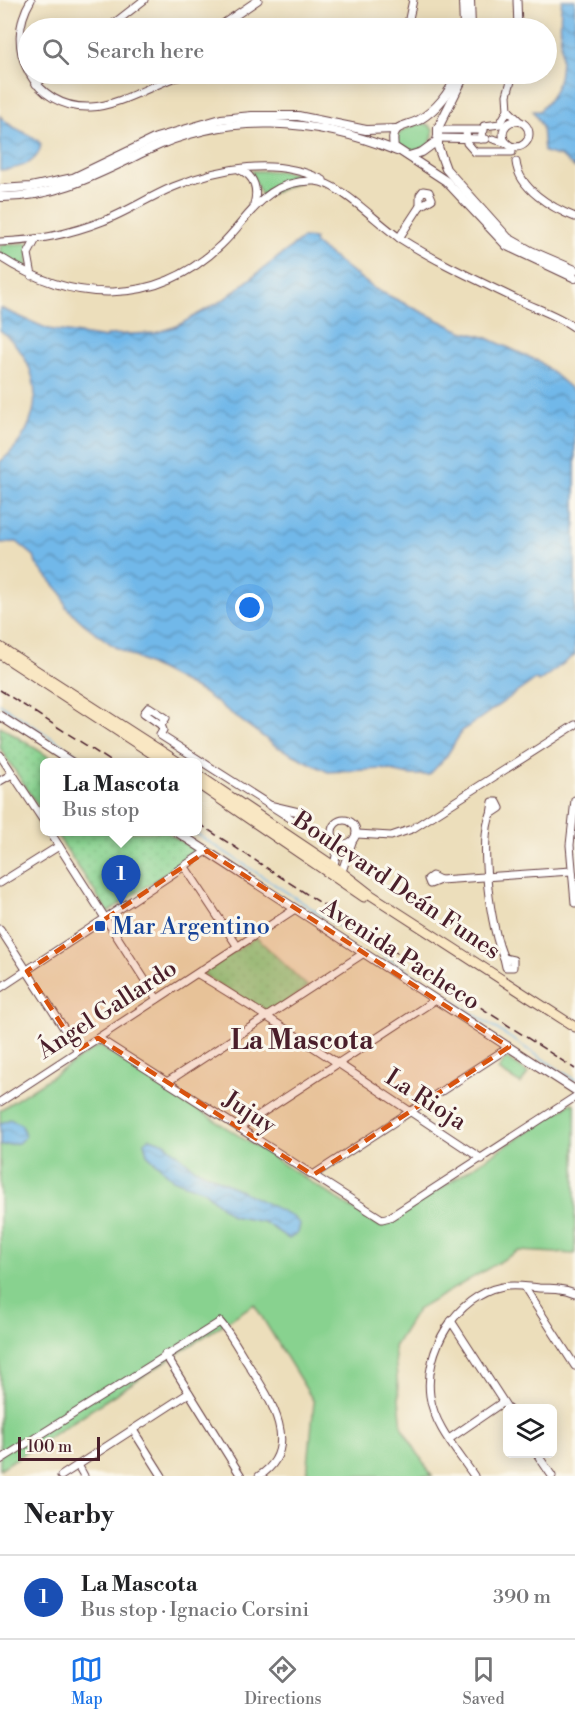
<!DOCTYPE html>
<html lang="en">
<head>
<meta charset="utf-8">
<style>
  :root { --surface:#fff; --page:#f2f2f2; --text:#202124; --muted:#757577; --line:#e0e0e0; --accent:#1a73e8 }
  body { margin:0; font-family:"Libre Bodoni",serif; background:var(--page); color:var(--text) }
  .controls { position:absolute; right:18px; bottom:18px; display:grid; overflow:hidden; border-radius:9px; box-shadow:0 3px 15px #0003 }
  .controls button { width:54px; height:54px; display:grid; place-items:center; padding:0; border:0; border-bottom:2px solid var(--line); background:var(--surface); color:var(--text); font:30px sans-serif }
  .scale { position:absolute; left:18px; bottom:15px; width:82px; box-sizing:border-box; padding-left:6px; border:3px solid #4a1f2b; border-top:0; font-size:16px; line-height:21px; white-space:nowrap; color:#4a1f2b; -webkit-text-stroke:4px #fbf7ec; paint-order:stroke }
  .you { position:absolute; left:250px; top:608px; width:21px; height:21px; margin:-15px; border:4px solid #fff; border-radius:50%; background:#1a73e8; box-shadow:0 0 0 9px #1a73e833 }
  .badge { display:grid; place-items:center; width:39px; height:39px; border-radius:50%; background:var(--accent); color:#fff; font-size:20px; font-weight:700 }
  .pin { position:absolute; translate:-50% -50px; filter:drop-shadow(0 2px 3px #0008) }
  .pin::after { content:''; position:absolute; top:32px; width:21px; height:18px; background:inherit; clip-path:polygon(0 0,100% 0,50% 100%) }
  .popup { position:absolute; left:40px; top:758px; width:162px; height:78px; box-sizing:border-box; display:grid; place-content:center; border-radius:9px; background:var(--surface); filter:drop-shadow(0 2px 4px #0005); font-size:20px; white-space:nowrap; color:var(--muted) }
  .popup b { font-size:22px; color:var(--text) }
  .popup::after { content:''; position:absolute; left:50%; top:100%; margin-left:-12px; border:12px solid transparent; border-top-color:var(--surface) }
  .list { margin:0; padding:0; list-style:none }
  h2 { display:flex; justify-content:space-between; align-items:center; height:78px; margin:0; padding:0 24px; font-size:26px }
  h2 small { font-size:20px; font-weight:400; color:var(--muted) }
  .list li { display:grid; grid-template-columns:39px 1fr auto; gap:18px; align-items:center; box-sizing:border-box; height:84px; padding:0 24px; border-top:2px solid var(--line) }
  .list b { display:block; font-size:22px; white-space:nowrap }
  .list p { margin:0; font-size:20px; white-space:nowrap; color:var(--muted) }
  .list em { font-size:20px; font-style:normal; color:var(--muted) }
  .icon { flex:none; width:33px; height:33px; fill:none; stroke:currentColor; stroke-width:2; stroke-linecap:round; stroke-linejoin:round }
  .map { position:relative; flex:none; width:575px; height:1476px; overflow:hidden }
  .search { position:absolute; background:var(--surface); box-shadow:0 3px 15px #0003; left:18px; right:18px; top:18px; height:66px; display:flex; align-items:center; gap:15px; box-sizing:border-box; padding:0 21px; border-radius:33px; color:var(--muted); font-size:22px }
  .sheet { height:162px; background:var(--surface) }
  nav { display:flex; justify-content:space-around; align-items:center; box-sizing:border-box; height:84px; border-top:2px solid var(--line); background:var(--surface); font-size:16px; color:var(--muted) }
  nav a { display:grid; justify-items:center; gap:3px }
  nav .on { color:var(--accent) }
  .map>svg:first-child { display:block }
</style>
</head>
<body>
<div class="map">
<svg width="575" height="1476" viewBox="0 0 575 1476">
  <defs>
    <pattern id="park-dots" width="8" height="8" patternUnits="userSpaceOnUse" patternTransform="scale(1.5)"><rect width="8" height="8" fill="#88d28f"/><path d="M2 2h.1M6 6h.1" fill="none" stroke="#77b47c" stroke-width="1.8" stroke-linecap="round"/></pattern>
    <pattern id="water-waves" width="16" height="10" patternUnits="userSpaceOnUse" patternTransform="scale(1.5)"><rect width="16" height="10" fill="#71b8e9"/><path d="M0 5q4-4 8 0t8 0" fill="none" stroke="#5f95bd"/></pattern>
  </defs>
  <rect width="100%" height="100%" fill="#fbf7ec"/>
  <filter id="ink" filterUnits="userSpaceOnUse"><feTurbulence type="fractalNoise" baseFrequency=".0167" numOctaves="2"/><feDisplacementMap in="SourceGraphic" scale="12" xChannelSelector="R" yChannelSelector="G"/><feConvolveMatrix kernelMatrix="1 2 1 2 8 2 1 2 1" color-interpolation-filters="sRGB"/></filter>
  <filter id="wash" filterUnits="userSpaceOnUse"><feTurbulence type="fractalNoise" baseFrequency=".008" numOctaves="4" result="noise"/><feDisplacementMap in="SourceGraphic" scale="24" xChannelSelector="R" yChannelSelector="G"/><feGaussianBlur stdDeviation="1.35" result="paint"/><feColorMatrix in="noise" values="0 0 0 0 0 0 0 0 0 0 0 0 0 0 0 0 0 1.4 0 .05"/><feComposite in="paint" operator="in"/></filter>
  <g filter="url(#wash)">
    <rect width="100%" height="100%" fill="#ecdebb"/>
    <g fill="#88d28f" stroke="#69785d" stroke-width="1.5">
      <path d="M419 123 429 125 433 130C434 151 413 154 397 147 394 130 406 130 419 123Z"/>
      <polygon points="251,171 280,171 310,177 262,198"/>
      <polygon points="29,243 27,269 0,255 0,245"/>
      <polygon points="97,1047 101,1047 381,1227 572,1103 575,1105 575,1254 518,1251 417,1310 394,1347 402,1428 432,1476 307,1476 314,1402 254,1304 0,1469 0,1110"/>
      <polygon points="506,1058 528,1073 521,1084 498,1070"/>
    </g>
    <g fill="url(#park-dots)" stroke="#69785d" stroke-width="1.5">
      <polygon points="0,726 57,762 45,762 44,815 0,748"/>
      <polygon points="55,832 166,832 194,849 193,855 108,912"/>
      <polygon points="256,937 308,987 268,1014 202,974"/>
    </g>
    <g fill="url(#water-waves)" stroke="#5e6c8a" stroke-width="1.5">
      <path d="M562 0H575V168L561 157 544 152 542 127 533 111H539C574 81 555 38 562 0Z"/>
      <path d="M0 116C12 131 31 132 41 144 39 164 17 169 0 170Z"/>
      <path d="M303 238 315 239 314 242 318 246 375 289 461 331 485 337 540 362 575 392V655L538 682 536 679 462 731 446 757 429 775H409L382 769 328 772 276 746 202 692 115 647 84 624 66 607 62 594 36 564 34 556 17 542 0 543V462C46 425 47 367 0 330V308L48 329 106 338V335L155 333 177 326 223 300Z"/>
      <polygon points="10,1119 22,1125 25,1137 18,1143 0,1146 0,1124"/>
      <polygon points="150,1138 165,1143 193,1167 292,1216 300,1224 298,1233 289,1239 264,1222 232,1216 204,1191 173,1179 147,1154 144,1142"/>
    </g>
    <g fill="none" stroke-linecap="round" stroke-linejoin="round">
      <g stroke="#71b8e9" stroke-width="1.5">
        <polyline points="0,704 88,762"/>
        <polyline points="194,832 575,1080"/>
      </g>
    </g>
  </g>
  <g filter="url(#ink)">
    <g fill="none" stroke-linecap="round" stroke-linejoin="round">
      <polyline stroke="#ccb89e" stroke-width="7" stroke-dasharray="7 3.5" stroke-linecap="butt" points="486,130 493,130"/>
      <defs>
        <g id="minor">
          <path d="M31 0C2 47 34 110 91 107 116 106 149 87 173 78L177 74"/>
          <polyline points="517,0 518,28"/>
          <polyline points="108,28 144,0"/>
          <polyline points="217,28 258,0"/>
          <polyline points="407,28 413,0"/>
          <polyline points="173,78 193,74"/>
          <polyline points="36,84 49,74"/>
          <polyline points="508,110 507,95 513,74"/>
          <circle cx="516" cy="134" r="13"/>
          <polyline points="438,130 484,130"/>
          <polyline points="466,131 467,143 475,152 512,152"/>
          <polyline points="437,138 486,139"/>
          <polyline points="481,139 484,126 500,124 508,110 518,120"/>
          <polyline points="493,139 507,143"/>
          <path d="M516 162C519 189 552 208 575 217"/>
          <path d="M240 170C255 176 258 190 254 205"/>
          <polygon points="423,191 429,192 432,199 420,206 420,195"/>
          <polyline points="399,238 420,206"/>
          <path d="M0 242C36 241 70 234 103 221 127 212 149 197 173 187 220 167 276 157 323 180"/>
          <path d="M0 257C72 304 156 307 221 245 251 216 265 179 315 181 339 182 378 224 401 239 437 262 479 281 518 300 537 309 558 315 575 328"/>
          <polyline points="32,276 28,254 36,239"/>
          <polyline points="161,725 144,713 149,707 166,718 161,725 163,730 160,735 301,825 307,814 269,805"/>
          <polyline points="0,755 45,823"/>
          <polyline points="0,781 12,774"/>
          <polyline points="575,800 570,845 575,903"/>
          <polygon points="493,802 497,802 500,808 491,814"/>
          <path d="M491 814C478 839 491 933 504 958"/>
          <circle cx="344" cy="832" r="12"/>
          <polyline points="50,832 157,999"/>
          <polyline points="357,834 391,836 412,829 575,725"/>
          <polyline points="185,867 238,947"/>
          <polyline points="333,869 339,843"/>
          <polygon points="432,876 440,880 430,884 428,879"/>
          <polyline points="340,877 352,842"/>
          <polyline points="440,880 571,871"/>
          <polyline points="0,883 59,846"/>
          <polyline points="0,929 78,1050"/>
          <polygon points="504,958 513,960 513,967 506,967"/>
          <path d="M198 974C295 1032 387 1097 482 1159"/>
          <polyline points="0,988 207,851"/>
          <polyline points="98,1038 382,1219 390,1217 575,1097"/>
          <polyline points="167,1082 364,953"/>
          <polyline points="0,1102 295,909"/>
          <polyline points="239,1128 435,1000"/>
          <polyline points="313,1175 509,1047"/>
          <polyline points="524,1287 575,1366"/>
          <polyline points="451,1321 508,1409"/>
          <polyline points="165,1354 241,1476"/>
          <polyline points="133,1430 162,1476"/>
          <polyline points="449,1439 503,1402"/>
          <polyline points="537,1454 552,1476"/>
          <path d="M0 1460 220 1322C230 1333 238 1348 246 1361 267 1394 305 1447 259 1476"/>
          <polyline points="78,1465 84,1476"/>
          <polyline points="61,1476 189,1393"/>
          <path d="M474 1476C458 1452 434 1426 430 1396 424 1351 456 1296 502 1287 514 1284 527 1287 539 1288 551 1288 563 1288 575 1293"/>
        </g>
        <g id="tertiary">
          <polyline points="463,0 464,28"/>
          <polyline points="470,0 471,28"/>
          <path d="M457 74C450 93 436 110 419 120 412 124 402 125 397 129 392 134 393 141 394 147L446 181 507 246 575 278"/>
          <polyline points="465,74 438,128 438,147 446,169 508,238 531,251 575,270"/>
          <polyline points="409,156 422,152 437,141"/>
          <polyline points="0,189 31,187 73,178 156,138 221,119 252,116 298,116 366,130 397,129"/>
          <path d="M0 197C55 198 98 174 146 151 227 111 315 118 397 151"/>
          <polyline points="0,716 71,762"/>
          <polyline points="177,832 575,1090"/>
        </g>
        <g id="secondary">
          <polyline points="0,647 178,762"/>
          <polyline points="0,654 165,762"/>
          <polyline points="198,775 335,867 371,895 575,1027"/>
          <polyline points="198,784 364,897"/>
        </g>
      </defs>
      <use href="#minor" stroke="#623c41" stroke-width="9"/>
      <use href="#tertiary" stroke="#623c41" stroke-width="10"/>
      <use href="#secondary" stroke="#623c41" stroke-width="11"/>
      <use href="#minor" stroke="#fff" stroke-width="7"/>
      <use href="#tertiary" stroke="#fff" stroke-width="8"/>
      <use href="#secondary" stroke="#f9e7c3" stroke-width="9"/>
      <g stroke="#4a1f2b" stroke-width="1.5" stroke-dasharray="9 4.5" stroke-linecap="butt">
        <polyline points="0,690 112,762"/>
        <polyline points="198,823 575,1069"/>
      </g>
    </g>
  </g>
  <path fill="#d8530f" fill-opacity="0.2" stroke="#d8530f" stroke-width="4.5" stroke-dasharray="12 8" stroke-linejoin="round" d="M207 851 509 1047 313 1175 98 1038 78 1050 27 971Z"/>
  <rect fill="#1a4fb4" stroke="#fbf7ec" stroke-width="2" x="94" y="920" width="12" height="12" rx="3"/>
  <g text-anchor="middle" stroke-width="6" stroke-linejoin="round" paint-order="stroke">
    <g font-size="24" fill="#4a1f2b" stroke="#fbf7ec">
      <text transform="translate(397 885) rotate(34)" y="8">Boulevard Deán Funes</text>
      <text transform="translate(401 954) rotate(33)" y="8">Avenida Pacheco</text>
      <text transform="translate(107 1009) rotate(-33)" y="8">Ángel Gallardo</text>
      <text transform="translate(426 1099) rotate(33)" y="8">La Rioja</text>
      <text transform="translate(250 1112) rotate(33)" y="8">Jujuy</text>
    </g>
    <g font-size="24" fill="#164399" stroke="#fbf7ec" text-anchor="start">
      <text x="112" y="934">Mar Argentino</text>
    </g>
    <g font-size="27" font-weight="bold" fill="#4a1f2b" stroke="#fbf7ec">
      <text x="302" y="1049">La Mascota</text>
    </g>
  </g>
</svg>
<div class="controls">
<button><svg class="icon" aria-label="layers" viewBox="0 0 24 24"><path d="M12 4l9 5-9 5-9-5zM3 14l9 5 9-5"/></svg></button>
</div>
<div class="scale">100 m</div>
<div class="you"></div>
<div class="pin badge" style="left:121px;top:905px;background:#1a4fb4">1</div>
<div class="popup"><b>La Mascota</b>Bus stop</div>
<div class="search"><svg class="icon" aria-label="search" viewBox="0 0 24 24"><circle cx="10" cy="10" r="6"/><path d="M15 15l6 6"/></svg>Search here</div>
</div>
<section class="sheet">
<h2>Nearby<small></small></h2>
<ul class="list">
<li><span class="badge" style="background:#1a4fb4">1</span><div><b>La Mascota</b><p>Bus stop · Ignacio Corsini</p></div><em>390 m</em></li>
</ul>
</section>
<nav>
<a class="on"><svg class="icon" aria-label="map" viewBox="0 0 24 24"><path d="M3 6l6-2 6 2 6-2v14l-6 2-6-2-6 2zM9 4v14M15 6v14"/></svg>Map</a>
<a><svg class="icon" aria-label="directions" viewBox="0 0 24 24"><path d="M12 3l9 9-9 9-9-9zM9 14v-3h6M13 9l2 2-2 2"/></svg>Directions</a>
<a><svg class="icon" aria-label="saved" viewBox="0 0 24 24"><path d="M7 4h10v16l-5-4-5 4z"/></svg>Saved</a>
</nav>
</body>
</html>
